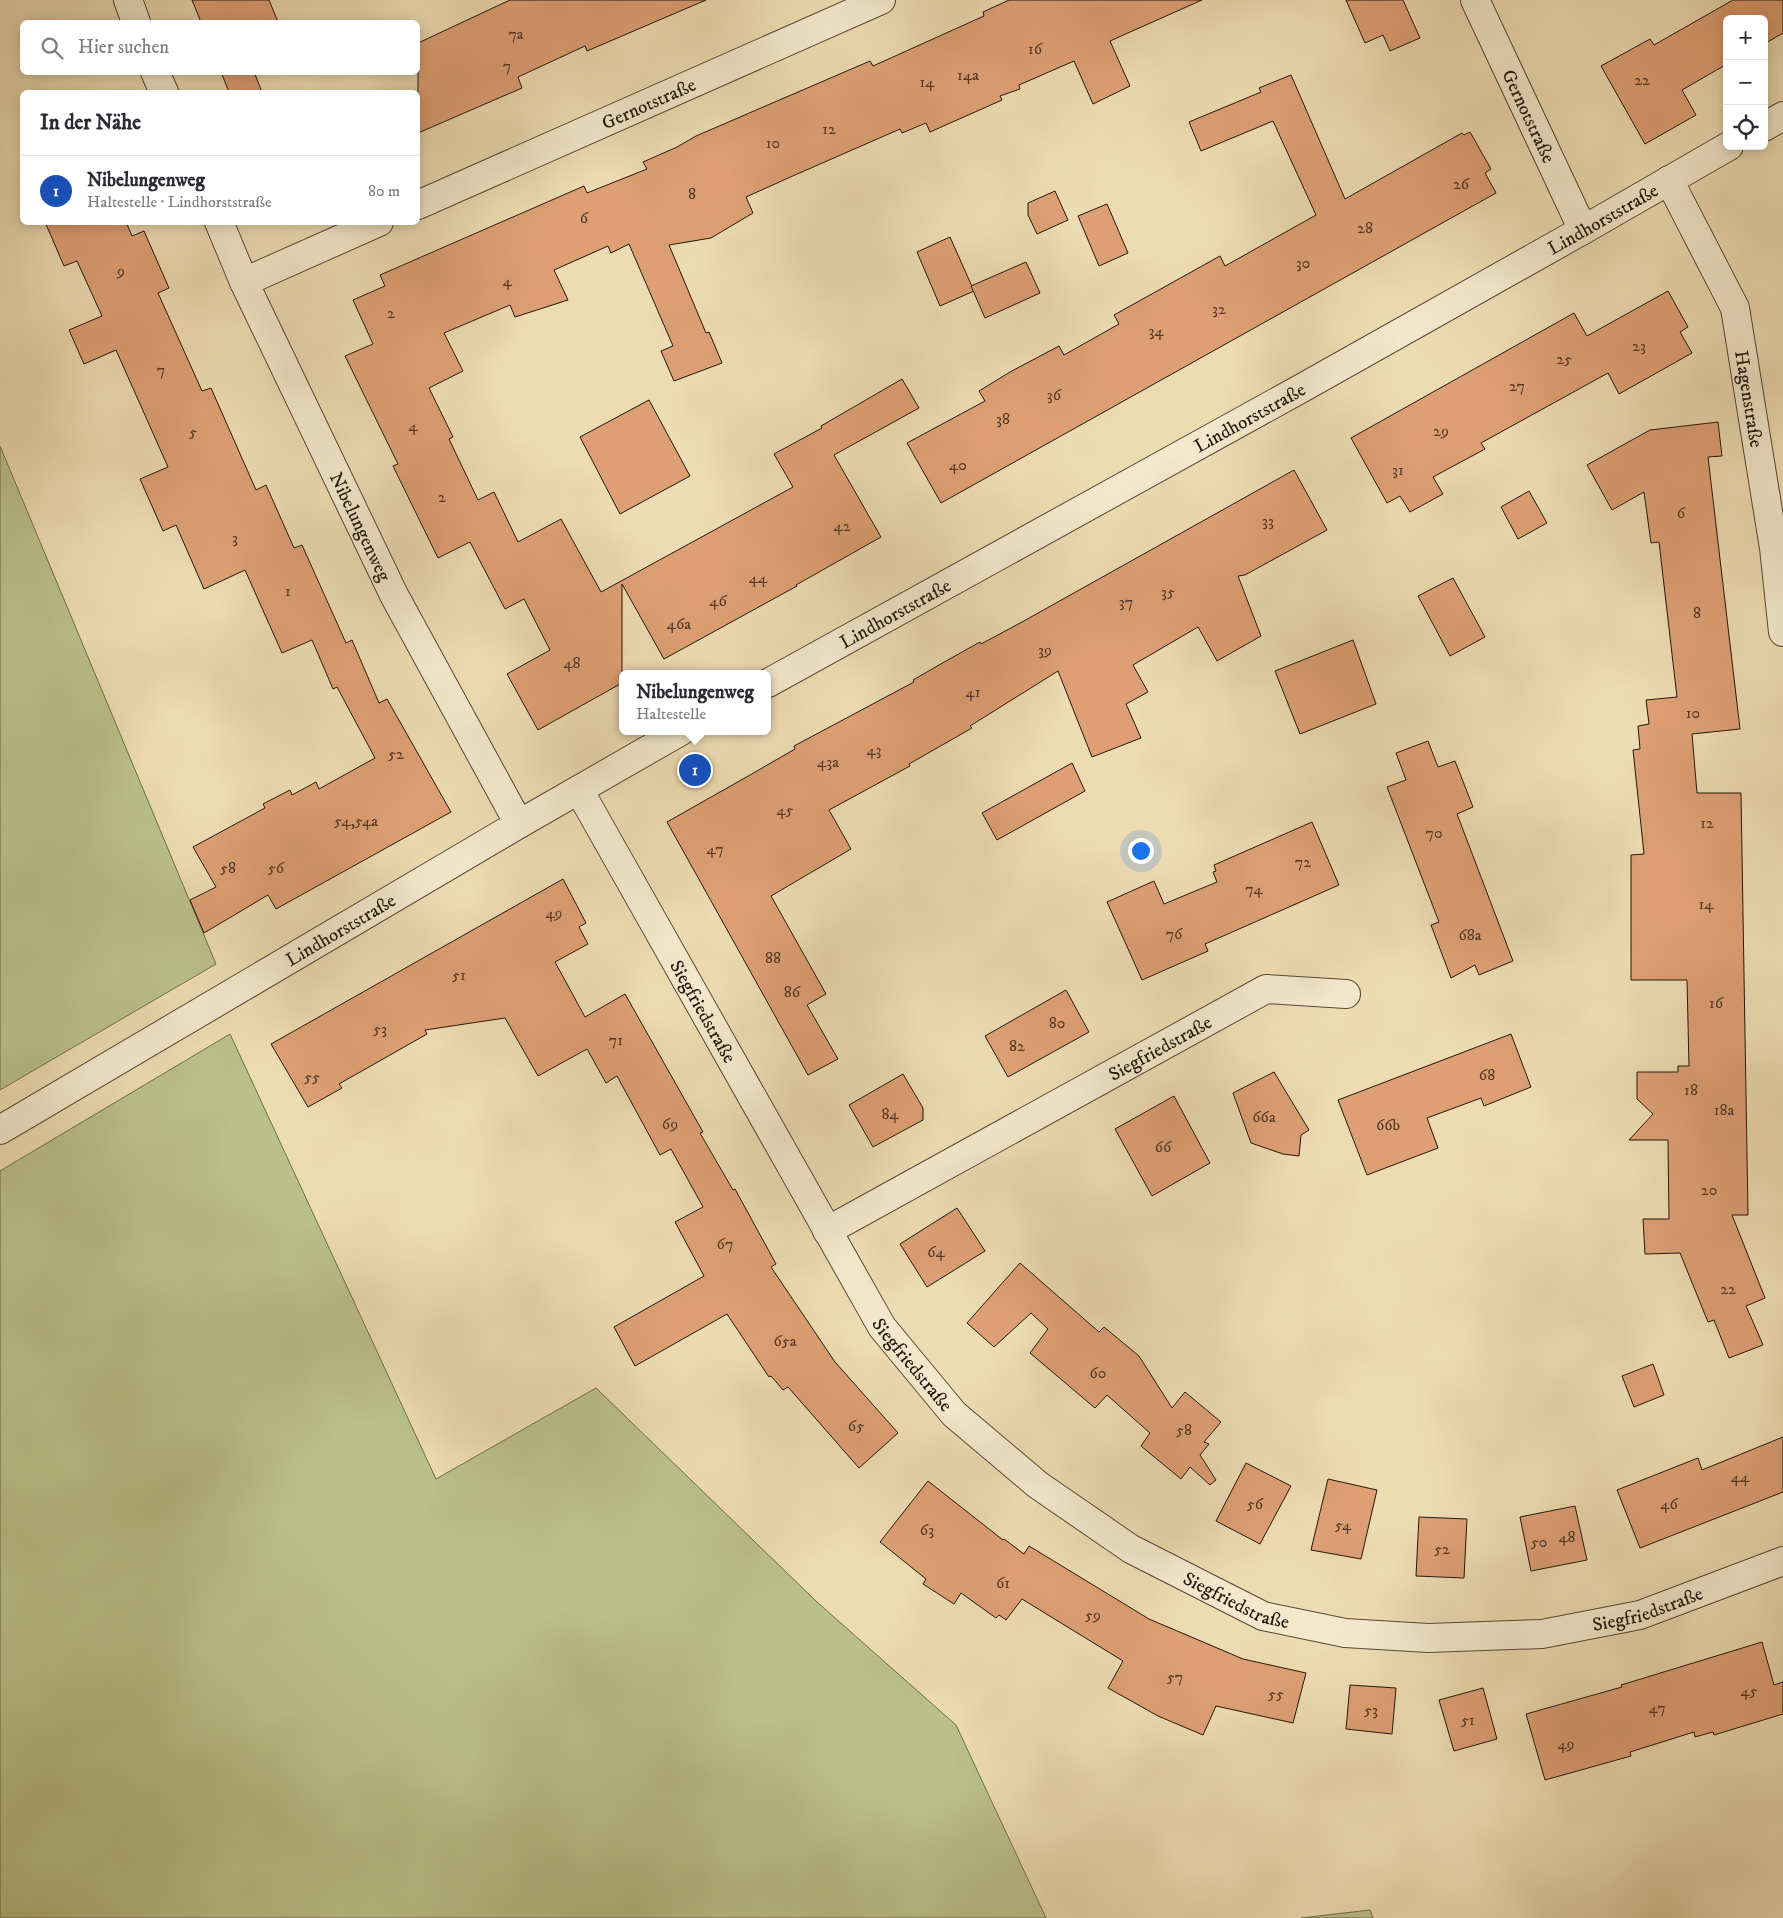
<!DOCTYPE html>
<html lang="de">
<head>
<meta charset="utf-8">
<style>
  :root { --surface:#fff; --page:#f7f7f7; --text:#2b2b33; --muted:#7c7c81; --line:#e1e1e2; --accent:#8f2418 }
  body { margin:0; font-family:"IM FELL DW Pica",serif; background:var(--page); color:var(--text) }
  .controls { position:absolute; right:15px; top:15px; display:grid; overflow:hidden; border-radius:8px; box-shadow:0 2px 12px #0003 }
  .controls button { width:45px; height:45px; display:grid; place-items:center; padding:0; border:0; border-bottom:1px solid var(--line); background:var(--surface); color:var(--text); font:25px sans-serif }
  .you { position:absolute; left:1140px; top:850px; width:18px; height:18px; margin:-12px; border:4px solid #fff; border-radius:50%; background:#1a73e8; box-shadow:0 0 0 8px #1a73e833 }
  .badge { display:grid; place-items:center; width:32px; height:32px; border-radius:50%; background:var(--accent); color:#fff; font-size:16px; font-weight:700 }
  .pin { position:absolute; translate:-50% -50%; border:2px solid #fff; box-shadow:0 1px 5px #0006 }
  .popup { position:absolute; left:619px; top:670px; width:152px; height:65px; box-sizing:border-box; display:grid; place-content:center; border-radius:8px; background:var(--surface); filter:drop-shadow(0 1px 4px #0005); font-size:16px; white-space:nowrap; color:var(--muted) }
  .popup b { font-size:19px; color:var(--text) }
  .popup::after { content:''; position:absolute; left:50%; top:100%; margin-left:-10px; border:10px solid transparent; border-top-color:var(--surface) }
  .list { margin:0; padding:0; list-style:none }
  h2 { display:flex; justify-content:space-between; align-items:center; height:65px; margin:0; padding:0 20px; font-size:21px }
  h2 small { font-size:16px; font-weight:400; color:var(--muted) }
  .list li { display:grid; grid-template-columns:32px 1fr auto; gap:15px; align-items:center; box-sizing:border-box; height:70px; padding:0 20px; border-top:1px solid var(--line) }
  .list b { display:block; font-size:19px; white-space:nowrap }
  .list p { margin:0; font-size:16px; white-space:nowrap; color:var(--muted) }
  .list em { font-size:16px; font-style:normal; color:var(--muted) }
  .icon { flex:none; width:28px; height:28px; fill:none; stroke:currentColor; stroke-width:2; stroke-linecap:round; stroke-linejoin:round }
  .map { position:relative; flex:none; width:1783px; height:1918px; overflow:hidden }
  .search { position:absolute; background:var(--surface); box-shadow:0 2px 12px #0003; left:20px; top:20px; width:400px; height:55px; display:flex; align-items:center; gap:12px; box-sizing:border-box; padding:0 18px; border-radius:8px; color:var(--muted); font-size:19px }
  .panel { position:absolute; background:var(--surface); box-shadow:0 2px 12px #0003; left:20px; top:90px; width:400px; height:135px; border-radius:8px }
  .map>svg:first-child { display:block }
</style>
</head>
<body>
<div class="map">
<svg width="1783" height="1918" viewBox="0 0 1783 1918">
  <rect width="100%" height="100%" fill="#eddbb1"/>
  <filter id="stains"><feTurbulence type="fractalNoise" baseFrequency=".004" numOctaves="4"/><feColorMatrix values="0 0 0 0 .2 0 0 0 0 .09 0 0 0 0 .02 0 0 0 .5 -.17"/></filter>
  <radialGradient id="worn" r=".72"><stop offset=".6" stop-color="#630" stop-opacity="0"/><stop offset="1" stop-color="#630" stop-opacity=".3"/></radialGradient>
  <g fill="#bac08a" stroke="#6e6c4c">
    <polygon points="0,446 216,964 0,1090"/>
    <polygon points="230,1034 436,1479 596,1388 817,1602 956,1725 1046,1918 0,1918 0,1171"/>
    <polygon points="1370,1910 1373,1918 1301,1918"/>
  </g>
  <g fill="#de9f74" stroke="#21170d">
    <polygon points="192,0 269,0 278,22 201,22"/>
    <polygon points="510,0 706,0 587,51 585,46 518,77 522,88 418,133 418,43"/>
    <polygon points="1009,0 1202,0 1110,41 1130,86 1093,104 1074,61 1019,85 1020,89 1000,96 1002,100 930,132 926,123 902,133 900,129 795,175 746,197 753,213 711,238 669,245 706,333 709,332 722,363 674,381 661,351 673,346 629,244 611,253 608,246 554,270 568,300 515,317 510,305 444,333 463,371 429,388 453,437 449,439 478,500 494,492 518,542 561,519 601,592 793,487 774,454 822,428 821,426 902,379 919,408 834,455 881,537 796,585 797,586 664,659 622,584 622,683 538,730 507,674 550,650 524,599 505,609 470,542 438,558 393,466 398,464 345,356 373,344 353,300 385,286 380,275 584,186 587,193 647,169 643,162 677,147 696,136 870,61 873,66 984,16 983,12"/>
    <polygon points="1346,0 1403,0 1420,38 1390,51 1383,35 1365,43"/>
    <polygon points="1733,0 1783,0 1783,33 1764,44 1764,19 1727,19 1727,64 1682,90 1696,115 1645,144 1601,66 1650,39 1654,45"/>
    <polygon points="221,72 254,72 262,92 229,92"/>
    <polygon points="1291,75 1345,199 1462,133 1464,135 1470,132 1491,169 1485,173 1496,193 941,503 907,443 985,401 979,391 1010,372 1059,346 1064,355 1119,324 1114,315 1220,256 1225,266 1316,215 1273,121 1201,151 1189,122 1261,92 1259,88"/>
    <polygon points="1055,191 1068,220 1037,234 1028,215 1028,203"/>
    <polygon points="1107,204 1128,253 1099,266 1078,216"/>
    <polygon points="45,222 126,222 132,236 144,231 169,288 158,293 202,391 211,388 256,490 266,485 294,548 302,545 346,643 352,640 379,703 387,699 451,812 276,909 268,895 204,933 190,900 216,887 193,847 265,808 263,804 290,790 292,795 316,782 319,789 375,758 337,687 333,689 312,640 282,653 245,570 204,589 176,525 163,531 140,479 168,467 116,350 84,364 69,330 102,316 77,261 64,266"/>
    <polygon points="950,237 974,291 940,306 917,252"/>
    <polygon points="1026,262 1040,293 985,318 971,286"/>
    <polygon points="1668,291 1688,327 1680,332 1692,353 1619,394 1608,373 1481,443 1485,449 1433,477 1443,494 1410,512 1400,496 1387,503 1351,438 1574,313 1587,336"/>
    <polygon points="649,400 690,476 620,514 580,437"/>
    <polygon points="1718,422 1722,456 1708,457 1740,729 1692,734 1697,793 1741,793 1748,1215 1732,1215 1765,1298 1746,1306 1763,1345 1729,1358 1714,1320 1708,1322 1680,1253 1645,1254 1643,1219 1669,1219 1668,1140 1629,1140 1653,1114 1637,1099 1637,1072 1678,1072 1678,1066 1689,1066 1687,980 1631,980 1631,855 1644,854 1633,750 1640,749 1638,726 1649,724 1646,700 1677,697 1659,542 1651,543 1644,492 1612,510 1587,465 1650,430"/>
    <polygon points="1294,470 1327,530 1245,575 1238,576 1261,636 1217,661 1198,627 1133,665 1148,692 1126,704 1141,738 1092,757 1058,671 970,726 972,728 909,764 910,766 829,810 851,849 771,896 826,994 807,1005 838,1059 808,1075 667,822 750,775 795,749 794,746 914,682 913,680 946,661 980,642 981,644 1022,622"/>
    <polygon points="1529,491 1547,523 1518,539 1501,507"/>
    <polygon points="1453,578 1485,637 1450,656 1418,596"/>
    <polygon points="1353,640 1376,704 1300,734 1275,671"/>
    <polygon points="1428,741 1438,767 1455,761 1473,807 1457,814 1513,961 1479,975 1475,965 1451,978 1431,925 1439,922 1387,787 1406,780 1396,753"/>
    <polygon points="1072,763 1085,791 997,840 982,813"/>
    <polygon points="1312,822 1339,885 1205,944 1208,951 1142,980 1107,902 1154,881 1164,904 1217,882 1213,872 1216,871 1214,865"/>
    <polygon points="563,879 586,923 579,927 588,944 555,962 585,1017 625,994 703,1132 700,1133 733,1190 735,1189 776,1264 771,1267 835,1362 898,1433 859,1468 788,1387 783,1390 771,1376 769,1377 727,1314 635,1366 614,1327 704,1276 675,1222 703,1207 671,1149 660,1155 617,1076 606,1083 587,1049 538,1076 505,1018 425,1030 427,1034 339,1084 342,1088 308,1107 271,1044"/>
    <polygon points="1066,990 1089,1032 1008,1077 985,1036"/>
    <polygon points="1511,1034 1531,1087 1484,1106 1481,1098 1427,1118 1438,1148 1367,1175 1338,1100"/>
    <polygon points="1274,1072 1309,1130 1301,1135 1299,1156 1283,1154 1251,1143 1233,1093"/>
    <polygon points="903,1074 923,1108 923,1120 873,1147 849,1105"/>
    <polygon points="1174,1096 1210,1163 1152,1196 1115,1129"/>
    <polygon points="957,1208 985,1251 927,1287 900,1244"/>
    <polygon points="1020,1263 1099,1332 1104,1327 1139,1356 1172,1408 1185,1392 1221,1422 1204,1442 1209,1444 1200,1455 1216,1480 1210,1485 1190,1467 1181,1479 1141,1446 1150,1433 1107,1395 1095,1408 1030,1353 1048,1329 1031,1313 994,1347 967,1323"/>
    <polygon points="1653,1364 1664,1395 1634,1407 1622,1376"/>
    <polygon points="1783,1437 1783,1492 1640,1548 1617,1490 1698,1458 1702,1470"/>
    <polygon points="1246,1463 1291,1486 1260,1544 1216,1521"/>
    <polygon points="1328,1479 1377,1490 1361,1559 1311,1550"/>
    <polygon points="928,1481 1003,1540 1004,1539 1024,1554 1029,1546 1149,1619 1243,1659 1306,1673 1293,1723 1216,1706 1203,1735 1158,1716 1108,1688 1123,1661 1022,1599 1006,1620 999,1615 996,1618 961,1593 954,1604 923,1584 926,1579 880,1542"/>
    <polygon points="1575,1506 1587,1560 1531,1571 1520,1517"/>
    <polygon points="1419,1517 1467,1519 1464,1578 1416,1576"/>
    <polygon points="1762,1642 1774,1685 1783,1682 1783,1714 1714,1735 1713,1732 1695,1737 1694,1732 1630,1752 1631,1756 1545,1780 1526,1714 1622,1687 1621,1685"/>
    <polygon points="1350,1685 1396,1688 1392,1734 1346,1729"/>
    <polygon points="1483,1688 1497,1739 1454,1751 1439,1700"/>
  </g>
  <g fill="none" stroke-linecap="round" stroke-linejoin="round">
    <defs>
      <g id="minor">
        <polyline points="128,0 136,22"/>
        <path id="s1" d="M1475 0 1583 230"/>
        <polyline points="155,72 164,92"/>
        <path id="s2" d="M1669 180 1735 308 1774 548 1783 632"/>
        <path id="s3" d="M418 205 881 0"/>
        <path id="s4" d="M219 222 244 282 394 595 519 824"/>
        <polyline points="244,282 379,222"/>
        <path id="s5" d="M579 790 882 1327 954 1414 1038 1485 1131 1549 1263 1616 1345 1633 1428 1638 1542 1634 1640 1615 1783 1561"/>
        <path id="s6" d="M827 1231 1266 989 1346 994"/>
      </g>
      <g id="tertiary">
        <polyline points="1764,127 1783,116"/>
        <path id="s7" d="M768 683 1302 388 1583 230 1729 146"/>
        <path id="s8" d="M0 1130 519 824 681 731"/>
      </g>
    </defs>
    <use href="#minor" stroke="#544836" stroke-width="30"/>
    <use href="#tertiary" stroke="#544836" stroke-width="30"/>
    <use href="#minor" stroke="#f3e8cc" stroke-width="28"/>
    <use href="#tertiary" stroke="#f3e8cc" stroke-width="28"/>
  </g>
  <g text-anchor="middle" stroke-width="4" stroke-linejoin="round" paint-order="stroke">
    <g font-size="16" fill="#503927">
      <text x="516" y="39">7a</text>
      <text x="1035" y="54">16</text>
      <text x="507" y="71">7</text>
      <text x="968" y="80">14a</text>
      <text x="1642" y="85">22</text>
      <text x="927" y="87">14</text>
      <text x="829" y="134">12</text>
      <text x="773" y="148">10</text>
      <text x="1461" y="189">26</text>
      <text x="692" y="199">8</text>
      <text x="584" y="223">6</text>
      <text x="1365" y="233">28</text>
      <text x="1303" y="268">30</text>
      <text x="121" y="276">9</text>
      <text x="507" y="286">4</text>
      <text x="1219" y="314">32</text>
      <text x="391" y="318">2</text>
      <text x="1156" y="336">34</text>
      <text x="1639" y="351">23</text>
      <text x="1564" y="364">25</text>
      <text x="161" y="375">7</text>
      <text x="1517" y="391">27</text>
      <text x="1054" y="400">36</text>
      <text x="1003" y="424">38</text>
      <text x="413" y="431">4</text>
      <text x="1441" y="436">29</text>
      <text x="193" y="437">5</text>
      <text x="958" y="470">40</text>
      <text x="1398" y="475">31</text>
      <text x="442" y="502">2</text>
      <text x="1681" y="518">6</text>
      <text x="1268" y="526">33</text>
      <text x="842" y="531">42</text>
      <text x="235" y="543">3</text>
      <text x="758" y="583">44</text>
      <text x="288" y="596">1</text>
      <text x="1168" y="597">35</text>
      <text x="718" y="606">46</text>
      <text x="1126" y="607">37</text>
      <text x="1697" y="618">8</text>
      <text x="679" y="629">46a</text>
      <text x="1045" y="655">39</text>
      <text x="572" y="668">48</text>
      <text x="973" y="697">41</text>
      <text x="1693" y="718">10</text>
      <text x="874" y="755">43</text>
      <text x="396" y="759">52</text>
      <text x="828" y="767">43a</text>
      <text x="785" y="815">45</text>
      <text x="356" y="826">54,54a</text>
      <text x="1707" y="828">12</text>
      <text x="1434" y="838">70</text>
      <text x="715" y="854">47</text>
      <text x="1303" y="867">72</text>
      <text x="228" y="873">58</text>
      <text x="276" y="873">56</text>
      <text x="1254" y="894">74</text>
      <text x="1706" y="909">14</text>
      <text x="554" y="918">49</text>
      <text x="1174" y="939">76</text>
      <text x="1470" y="940">68a</text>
      <text x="773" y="963">88</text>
      <text x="459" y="980">51</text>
      <text x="792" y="997">86</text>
      <text x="1716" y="1008">16</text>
      <text x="1057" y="1028">80</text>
      <text x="380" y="1034">53</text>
      <text x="616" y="1045">71</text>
      <text x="1017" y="1051">82</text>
      <text x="1487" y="1080">68</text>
      <text x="312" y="1082">55</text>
      <text x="1691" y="1095">18</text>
      <text x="1724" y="1115">18a</text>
      <text x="890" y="1119">84</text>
      <text x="1264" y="1122">66a</text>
      <text x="670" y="1129">69</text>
      <text x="1388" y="1130">66b</text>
      <text x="1163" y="1152">66</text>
      <text x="1709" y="1195">20</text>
      <text x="725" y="1249">67</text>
      <text x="936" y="1257">64</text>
      <text x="1728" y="1294">22</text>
      <text x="785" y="1346">65a</text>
      <text x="1098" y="1378">60</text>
      <text x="856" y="1431">65</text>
      <text x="1184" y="1435">58</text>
      <text x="1740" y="1482">44</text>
      <text x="1255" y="1509">56</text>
      <text x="1669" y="1509">46</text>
      <text x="1343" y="1530">54</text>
      <text x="927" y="1535">63</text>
      <text x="1567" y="1542">48</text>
      <text x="1539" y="1547">50</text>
      <text x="1442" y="1554">52</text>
      <text x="1003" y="1588">61</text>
      <text x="1093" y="1620">59</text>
      <text x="1175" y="1682">57</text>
      <text x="1749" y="1696">45</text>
      <text x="1276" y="1699">55</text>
      <text x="1657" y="1713">47</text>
      <text x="1371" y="1715">53</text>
      <text x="1468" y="1725">51</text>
      <text x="1566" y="1749">49</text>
    </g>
    <g font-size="19" fill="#21170d" stroke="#f3e8cc">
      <text dy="7" stroke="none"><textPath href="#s3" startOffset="252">Gernotstraße</textPath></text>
      <text dy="7" stroke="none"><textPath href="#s1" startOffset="128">Gernotstraße</textPath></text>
      <text dy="7" stroke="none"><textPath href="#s7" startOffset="955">Lindhorststraße</textPath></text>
      <text dy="7" stroke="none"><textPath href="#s2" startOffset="236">Hagenstraße</textPath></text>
      <text dy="7" stroke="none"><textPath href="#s7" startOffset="550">Lindhorststraße</textPath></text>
      <text dy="7" stroke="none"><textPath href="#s4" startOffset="336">Nibelungenweg</textPath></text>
      <text dy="7" stroke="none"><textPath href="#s7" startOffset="145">Lindhorststraße</textPath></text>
      <text dy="7" stroke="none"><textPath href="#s8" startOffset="395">Lindhorststraße</textPath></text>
      <text dy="7" stroke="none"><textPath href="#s5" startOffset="254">Siegfriedstraße</textPath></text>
      <text dy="7" stroke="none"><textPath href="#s6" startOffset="380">Siegfriedstraße</textPath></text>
      <text dy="7" stroke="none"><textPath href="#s5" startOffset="665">Siegfriedstraße</textPath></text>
      <text dy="7" stroke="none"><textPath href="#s5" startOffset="1070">Siegfriedstraße</textPath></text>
      <text dy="7" stroke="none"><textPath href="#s5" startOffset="1490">Siegfriedstraße</textPath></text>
    </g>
  </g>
  <rect width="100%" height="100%" filter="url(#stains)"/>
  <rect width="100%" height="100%" fill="url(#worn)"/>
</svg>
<div class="controls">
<button>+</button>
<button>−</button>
<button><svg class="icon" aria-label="locate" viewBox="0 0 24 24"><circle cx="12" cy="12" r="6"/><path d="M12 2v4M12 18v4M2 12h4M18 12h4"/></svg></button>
</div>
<div class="you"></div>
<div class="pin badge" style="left:695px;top:770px;background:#1a4fb4">1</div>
<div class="popup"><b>Nibelungenweg</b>Haltestelle</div>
<div class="search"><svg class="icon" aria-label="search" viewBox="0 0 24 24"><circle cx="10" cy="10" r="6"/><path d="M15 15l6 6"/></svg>Hier suchen</div>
<section class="panel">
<h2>In der Nähe<small></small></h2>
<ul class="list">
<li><span class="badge" style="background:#1a4fb4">1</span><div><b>Nibelungenweg</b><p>Haltestelle · Lindhorststraße</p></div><em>80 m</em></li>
</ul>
</section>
</div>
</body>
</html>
